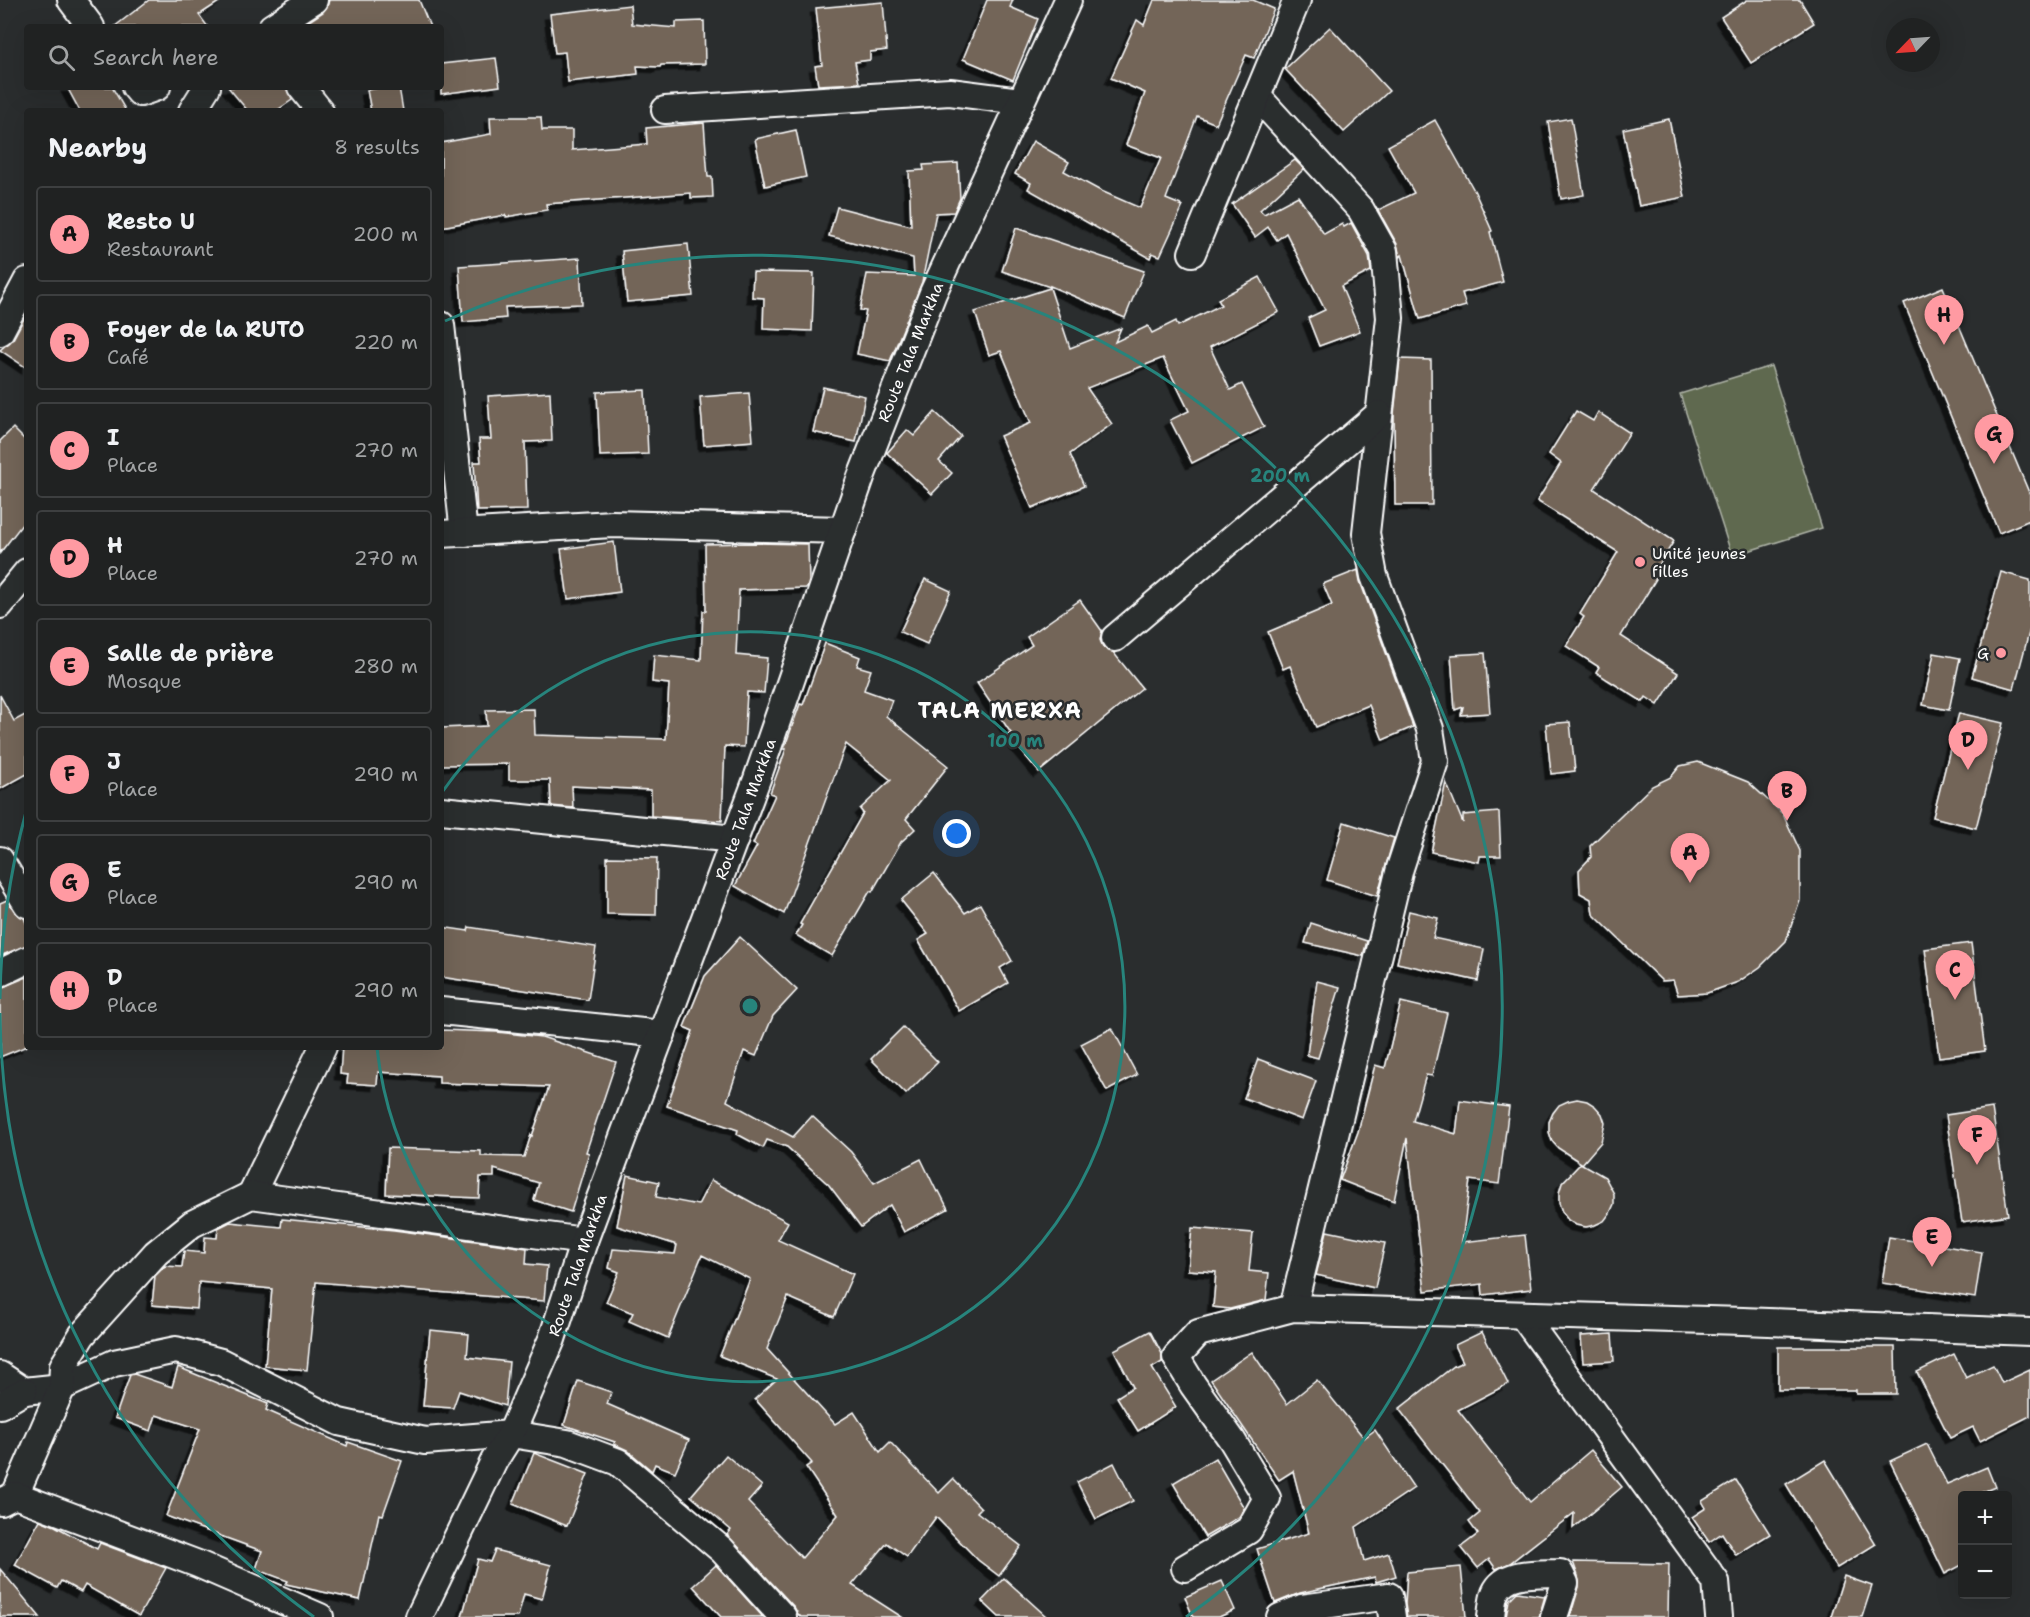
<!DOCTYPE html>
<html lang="en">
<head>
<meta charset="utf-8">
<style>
  :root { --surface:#202222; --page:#282a2a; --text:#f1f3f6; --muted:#a2a4a5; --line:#3d3f40; --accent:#ff9aa2 }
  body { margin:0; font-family:"Shantell Sans",sans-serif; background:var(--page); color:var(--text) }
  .controls { position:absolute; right:18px; bottom:18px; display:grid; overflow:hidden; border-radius:6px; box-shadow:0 6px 24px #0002 }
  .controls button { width:54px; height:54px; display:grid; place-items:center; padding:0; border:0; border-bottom:2px solid var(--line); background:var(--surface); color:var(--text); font:30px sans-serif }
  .compass { position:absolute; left:1886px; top:18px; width:54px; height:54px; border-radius:50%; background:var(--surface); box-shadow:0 6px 24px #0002; rotate:245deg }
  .you { position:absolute; left:957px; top:834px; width:21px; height:21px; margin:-15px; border:4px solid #fff; border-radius:50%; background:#1a73e8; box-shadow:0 0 0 9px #1a73e833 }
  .badge { display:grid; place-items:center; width:39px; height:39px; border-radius:50%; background:var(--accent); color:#111; font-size:20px; font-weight:700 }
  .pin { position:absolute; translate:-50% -50px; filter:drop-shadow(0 2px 3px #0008) }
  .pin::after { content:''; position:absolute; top:32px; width:21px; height:18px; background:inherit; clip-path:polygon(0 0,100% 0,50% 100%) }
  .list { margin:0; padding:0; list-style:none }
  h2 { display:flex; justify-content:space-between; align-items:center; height:78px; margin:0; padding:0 24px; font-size:26px }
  h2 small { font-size:20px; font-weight:400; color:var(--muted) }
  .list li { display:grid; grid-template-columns:39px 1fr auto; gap:18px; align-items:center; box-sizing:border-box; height:96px; margin:0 12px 12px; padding:0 12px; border:2px solid var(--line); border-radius:6px }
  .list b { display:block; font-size:22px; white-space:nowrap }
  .list p { margin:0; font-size:20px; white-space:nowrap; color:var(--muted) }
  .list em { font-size:20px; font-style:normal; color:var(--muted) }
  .icon { flex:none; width:33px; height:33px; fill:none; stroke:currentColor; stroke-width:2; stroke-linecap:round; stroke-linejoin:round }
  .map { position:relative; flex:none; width:2030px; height:1617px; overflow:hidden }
  .search { position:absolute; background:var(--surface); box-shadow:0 6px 24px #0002; left:24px; top:24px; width:420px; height:66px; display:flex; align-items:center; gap:15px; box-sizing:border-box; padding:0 21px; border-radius:6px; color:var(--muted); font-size:22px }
  .panel { position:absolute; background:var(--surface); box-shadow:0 6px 24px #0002; left:24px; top:108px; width:420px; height:942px; border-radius:6px }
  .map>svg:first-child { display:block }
</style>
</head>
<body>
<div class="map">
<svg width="2030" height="1617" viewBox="0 0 2030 1617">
  <defs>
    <filter id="shadow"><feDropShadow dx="-5.5" dy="5.5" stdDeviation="0" flood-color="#0009"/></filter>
  </defs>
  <rect width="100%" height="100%" fill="#2a2d2e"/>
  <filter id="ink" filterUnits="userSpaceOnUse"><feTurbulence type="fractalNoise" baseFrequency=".0167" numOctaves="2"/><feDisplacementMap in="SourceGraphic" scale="12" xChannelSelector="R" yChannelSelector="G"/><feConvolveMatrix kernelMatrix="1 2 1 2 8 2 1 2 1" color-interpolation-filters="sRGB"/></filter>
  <g filter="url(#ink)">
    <polygon fill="#5f6950" stroke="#afb4a8" stroke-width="1.5" points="1771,366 1822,528 1732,556 1680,394"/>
    <g fill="#736559" stroke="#fff" stroke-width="1.5" filter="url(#shadow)">
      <polygon points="149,0 222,0 199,15 208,27 114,27"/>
      <polygon points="329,0 419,0 430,27 300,27 323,12 327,7"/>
      <polygon points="987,0 1013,0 1010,7 1038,19 1013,80 963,59"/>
      <polygon points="1154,0 1253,0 1274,9 1254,58 1246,55 1216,124 1197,116 1166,199 1183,206 1160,256 1152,253 1150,258 1028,189 1031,183 1015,174 1033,141 1069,162 1064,171 1099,190 1140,208 1161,158 1126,145 1145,93 1111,78 1137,20 1144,25"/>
      <polygon points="1747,0 1800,0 1814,23 1751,63 1721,17"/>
      <polygon points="883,2 887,50 870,52 870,60 855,62 859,83 818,85 815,66 822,65 816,8"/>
      <polygon points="630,5 632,24 676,28 676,22 704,21 705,64 661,65 660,67 637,66 638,74 568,82 565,52 555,53 550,14"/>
      <polygon points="1330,27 1389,91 1344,132 1285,69"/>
      <polygon points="496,58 500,86 441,94 441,64"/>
      <polygon points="67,87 112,87 126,111 80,111"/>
      <polygon points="228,87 286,87 292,100 276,111 248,111"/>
      <polygon points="385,87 399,87 403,111 371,111 367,90"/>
      <polygon points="490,117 541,117 542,130 572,130 572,150 647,144 646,128 704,123 708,177 712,177 713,197 691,198 691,193 546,204 547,210 506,217 505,215 441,227 441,143 491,134"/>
      <polygon points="1571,118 1584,195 1561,199 1548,122"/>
      <polygon points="1669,119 1685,197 1639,206 1623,129"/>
      <polygon points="1435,120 1475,192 1492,231 1490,232 1503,282 1462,293 1466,306 1420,319 1402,255 1400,257 1397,244 1378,210 1414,193 1388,146"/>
      <polygon points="796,130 806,177 765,186 755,139"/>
      <polygon points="1295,160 1304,169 1260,210 1264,214 1298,196 1324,234 1342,224 1344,227 1351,223 1369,256 1371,271 1341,286 1360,331 1319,346 1308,318 1325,310 1286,233 1277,240 1268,227 1255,237 1232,204"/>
      <polygon points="958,163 960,198 954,212 936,213 922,282 890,361 857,354 866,311 860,310 867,274 914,276 913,258 829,236 837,207 911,226 909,171 924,170 923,165"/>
      <polygon points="1016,228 1144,271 1125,318 1050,286 1050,287 1002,271"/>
      <polygon points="688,244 693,296 627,302 622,251"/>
      <polygon points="580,258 582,304 505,307 506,318 463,322 459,266"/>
      <polygon points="753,272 814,273 812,331 763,329 764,298 752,297"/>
      <polygon points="1260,277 1279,312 1210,347 1230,390 1242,384 1264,427 1192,463 1170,420 1189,411 1163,358 1087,388 1112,424 1070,454 1084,486 1032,508 1000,436 1031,423 1001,351 989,355 975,312 1050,288 1070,348 1121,328 1115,342 1148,326 1152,333 1176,321 1178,326 1221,305 1218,299"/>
      <polygon points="1943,287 2030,495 2030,520 1999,533 1904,303"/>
      <polygon points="27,313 27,368 0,350 13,339"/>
      <polygon points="1400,359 1431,360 1432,505 1395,505 1394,414"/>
      <polygon points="823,387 865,396 856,442 813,432"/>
      <polygon points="645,390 648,454 600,456 597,392"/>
      <polygon points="550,392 552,441 525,442 527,510 477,511 474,462 481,462 479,439 491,439 488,396"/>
      <polygon points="749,393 753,441 704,445 700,397"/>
      <polygon points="1576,411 1593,421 1598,412 1630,433 1594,489 1674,541 1652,576 1656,579 1621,636 1678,673 1658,705 1646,697 1643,702 1608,680 1596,672 1599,667 1566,646 1584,617 1580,614 1618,552 1537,501 1561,463 1549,454"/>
      <polygon points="935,412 961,436 939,461 952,473 932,494 887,453 907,430 914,436"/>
      <polygon points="13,428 27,442 27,518 0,553 0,441"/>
      <polygon points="614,542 620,592 568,599 561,549"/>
      <polygon points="749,543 808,544 809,581 807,588 739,590 736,655 767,658 764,693 747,692 744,747 725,746 722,821 651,816 651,790 572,786 573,808 551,806 550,780 509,780 509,764 441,765 441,728 487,726 486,710 534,709 535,735 666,739 669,684 652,682 654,655 701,660 703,611 706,611 705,544"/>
      <polygon points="1358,570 1360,581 1413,727 1383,740 1369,705 1316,727 1290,666 1283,669 1268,632 1332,605 1323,584"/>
      <polygon points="2001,572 2030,580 2030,629 2014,689 1972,677"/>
      <polygon points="925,579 951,591 927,644 900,632"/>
      <polygon points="1080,600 1102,631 1100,640 1103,647 1113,652 1142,688 1039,772 1008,735 1011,733 977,683 1032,645 1027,637"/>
      <polygon points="825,643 860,657 857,666 871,670 864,690 892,700 886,716 948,766 906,819 915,829 901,842 872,892 870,891 832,956 796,935 802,925 800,924 863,813 860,809 891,780 846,744 784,914 735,886 757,846 753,844 775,795 770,793 786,749 784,749 800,704 803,705"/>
      <polygon points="1485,653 1490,713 1461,715 1463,707 1455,710 1451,655"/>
      <polygon points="1934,653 1960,658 1949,710 1923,705"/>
      <polygon points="0,695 14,721 27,714 27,774 0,789"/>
      <polygon points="1959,713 2003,723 1976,828 1933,817"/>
      <polygon points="1570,722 1575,771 1551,774 1546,724"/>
      <polygon points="1698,762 1748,782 1783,814 1800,851 1800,900 1786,941 1760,967 1738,982 1707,993 1678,995 1673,980 1662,981 1593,914 1591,899 1580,893 1579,870 1591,857 1590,846 1652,786 1671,777 1680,766"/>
      <polygon points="1446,782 1463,823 1463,815 1499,812 1501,856 1480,856 1479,862 1431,852"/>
      <polygon points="1344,822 1394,838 1377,896 1327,880"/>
      <polygon points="607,857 657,858 656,915 607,914"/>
      <polygon points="934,873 965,913 980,904 1012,961 1000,968 1008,983 959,1011 918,940 928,934 901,900"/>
      <polygon points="7,900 15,912 24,918 27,925 27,945 0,956 0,903"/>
      <polygon points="1409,911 1438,918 1433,938 1484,949 1478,981 1397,963"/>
      <polygon points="1311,923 1367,941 1363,956 1305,943"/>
      <polygon points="441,927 468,931 469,927 596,947 588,1000 441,977"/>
      <polygon points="740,937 797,990 773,1016 756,1056 744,1051 727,1101 793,1137 812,1116 851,1152 874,1183 921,1159 937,1192 939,1191 948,1209 904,1232 890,1205 861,1227 829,1185 787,1147 767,1140 763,1148 737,1134 738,1130 667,1106 693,1031 684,1027 705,976"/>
      <polygon points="1971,943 1985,1051 1939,1057 1925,949"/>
      <polygon points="27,977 27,1046 0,1057 0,988"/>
      <polygon points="1317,981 1340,987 1318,1058 1307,1055"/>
      <polygon points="1401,1002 1447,1013 1432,1076 1426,1075 1413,1121 1456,1134 1460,1100 1509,1107 1499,1184 1470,1180 1462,1242 1525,1235 1531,1289 1483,1295 1482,1284 1425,1291 1407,1138 1394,1201 1340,1180 1358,1132 1375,1065 1385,1068"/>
      <polygon points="903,1027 938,1062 906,1094 871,1059"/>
      <polygon points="1112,1028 1137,1075 1107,1091 1081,1044"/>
      <polygon points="441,1030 497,1032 542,1037 616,1062 586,1152 589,1153 571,1212 534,1200 539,1183 494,1169 494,1177 480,1177 479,1198 386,1194 388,1148 481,1151 481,1156 524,1157 531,1135 532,1136 549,1087 439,1083 439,1076 378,1072 377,1085 347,1083 348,1075 340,1074 342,1047 441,1047"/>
      <polygon points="1258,1059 1316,1081 1302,1120 1244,1098"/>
      <polygon points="1577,1099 1587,1101 1595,1106 1602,1114 1605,1123 1601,1142 1582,1164 1605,1177 1614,1194 1614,1204 1610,1213 1604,1221 1595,1225 1586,1227 1576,1225 1568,1220 1562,1212 1559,1203 1559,1193 1562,1183 1581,1163 1558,1148 1552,1141 1549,1132 1549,1122 1553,1113 1559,1105 1568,1101"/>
      <polygon points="1992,1108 2008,1215 1962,1222 1946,1115"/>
      <polygon points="627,1175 659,1182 656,1197 698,1205 711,1180 788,1222 778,1240 853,1274 834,1317 788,1297 767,1349 835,1424 854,1412 880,1452 890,1442 939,1493 953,1479 981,1508 977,1512 1021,1546 999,1576 978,1560 936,1517 907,1557 887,1543 852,1585 902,1617 801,1617 798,1614 794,1607 727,1535 731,1530 691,1496 726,1455 762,1486 748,1502 802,1558 838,1515 806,1467 812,1463 755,1399 777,1379 720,1356 750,1279 702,1255 668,1338 629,1321 633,1313 606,1302 619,1272 609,1268 613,1249 675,1254 677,1245 617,1226"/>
      <polygon points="282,1219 394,1230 527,1248 526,1264 547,1266 544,1301 316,1282 307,1370 265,1366 272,1289 199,1282 197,1309 152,1305 155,1276 165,1266 182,1267 184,1251 204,1253 205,1237 217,1238 218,1228 230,1222 281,1227"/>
      <polygon points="1192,1228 1253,1233 1249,1271 1269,1273 1266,1300 1230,1309 1213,1307 1216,1272 1188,1270"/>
      <polygon points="1327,1231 1385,1243 1375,1288 1316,1275"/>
      <polygon points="1889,1237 1982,1252 1975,1298 1882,1283"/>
      <polygon points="430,1330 469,1334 467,1357 509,1362 505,1406 459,1391 453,1408 423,1406"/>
      <polygon points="1150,1331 1162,1354 1162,1362 1152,1368 1176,1407 1138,1431 1117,1397 1133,1387 1114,1350"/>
      <polygon points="1482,1332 1508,1384 1458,1410 1530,1502 1591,1450 1622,1487 1573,1528 1574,1513 1510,1563 1496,1569 1489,1559 1478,1568 1461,1547 1478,1534 1469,1522 1480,1513 1399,1409 1454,1366 1463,1362 1455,1345"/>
      <polygon points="1612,1334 1614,1361 1583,1363 1581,1336"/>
      <polygon points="1778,1347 1895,1347 1896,1394 1856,1394 1856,1390 1778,1390"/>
      <polygon points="1252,1352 1287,1404 1317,1380 1364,1438 1375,1430 1414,1488 1356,1527 1364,1561 1389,1553 1396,1576 1376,1582 1375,1577 1300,1593 1275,1603 1257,1549 1309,1533 1293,1471 1279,1480 1211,1380"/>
      <polygon points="1954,1354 1966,1378 1993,1365 2002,1383 2030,1370 2030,1416 1980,1441 1973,1427 1950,1438 1917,1372"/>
      <polygon points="178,1367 268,1404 266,1410 347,1446 348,1442 402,1461 383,1515 379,1514 360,1600 286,1584 288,1581 256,1569 262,1551 166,1516 200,1429 156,1415 151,1431 115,1418 130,1375 134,1374 172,1387"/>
      <polygon points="578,1381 611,1392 607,1404 689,1440 675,1472 655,1464 652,1471 627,1450 614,1444 615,1442 564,1425"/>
      <polygon points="1927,1444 1947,1484 1987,1467 1995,1487 1973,1496 1962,1496 1962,1565 1945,1574 1890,1461"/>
      <polygon points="534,1453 588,1474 567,1526 513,1504"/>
      <polygon points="1215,1458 1244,1508 1239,1517 1205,1537 1173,1483"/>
      <polygon points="1825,1460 1876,1544 1837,1568 1786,1484"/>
      <polygon points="1114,1463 1133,1501 1096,1519 1077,1482"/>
      <polygon points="1736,1480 1770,1534 1736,1555 1722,1533 1709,1542 1692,1517 1706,1508 1702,1501"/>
      <polygon points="40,1520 55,1526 97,1549 100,1543 166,1568 139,1616 85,1585 81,1592 61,1581 57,1588 15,1565"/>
      <polygon points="495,1550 551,1565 542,1599 524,1594 518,1617 462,1617 478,1559 490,1562"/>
      <polygon points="1573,1562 1669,1564 1668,1617 1570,1617 1579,1587 1578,1576"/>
      <polygon points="716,1565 763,1617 721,1617 693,1586"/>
      <polygon points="1461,1567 1466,1617 1407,1617 1405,1604 1407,1572"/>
      <polygon points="0,1569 40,1617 0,1617"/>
      <polygon points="1844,1576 1872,1586 1862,1617 1831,1617"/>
      <polygon points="1004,1578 1047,1617 999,1617 982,1601"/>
      <polygon points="1222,1581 1235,1610 1219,1617 1193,1617 1185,1597"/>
      <polygon points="1517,1592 1545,1596 1539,1617 1506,1617 1509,1600"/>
    </g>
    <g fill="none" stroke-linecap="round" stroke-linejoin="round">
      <defs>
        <g id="minor">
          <polyline points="71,0 91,27"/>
          <polyline points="272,27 314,0"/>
          <polyline points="135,87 140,93 157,87"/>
          <polyline points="301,87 320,111"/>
          <polyline points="1257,96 1361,210 1384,251 1390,318 1366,533 1374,576 1430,729 1435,761 1400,868 1293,1308"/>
          <polyline points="665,110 950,92 1020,101"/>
          <polyline points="192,111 207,87"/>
          <polyline points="1192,253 1297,0"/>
          <polyline points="441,325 464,533"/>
          <polyline points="0,332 27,281"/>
          <polyline points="441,534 612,524 843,530"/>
          <polyline points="0,605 27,572"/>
          <polyline points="1115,638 1379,414"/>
          <polyline points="441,810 735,839"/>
          <polyline points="0,860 27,904"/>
          <polyline points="0,973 27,960"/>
          <polyline points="441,1011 662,1034"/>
          <polyline points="251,1195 323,1047"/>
          <polyline points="1523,1316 1716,1582 1719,1617"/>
          <polyline points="0,1375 24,1391 62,1387 114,1363 176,1350 221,1362 339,1422 425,1441 511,1434 567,1443 618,1462 722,1550 783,1617"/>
          <polyline points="0,1405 24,1391"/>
          <polyline points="15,1495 62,1387 63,1366 82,1335 156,1253 192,1224 251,1195 584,1241"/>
          <polyline points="1,1502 15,1495 198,1564 320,1617"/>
          <polyline points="1185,1568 1249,1530 1267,1498 1232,1440 1193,1385 1176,1357 1198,1333 1293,1308 1743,1321 2030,1332"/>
          <polyline points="419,1617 494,1461 511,1434 552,1339 584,1241 757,779 861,477 933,293 1068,0"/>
          <polyline points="1280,1617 1302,1608 1389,1596 1392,1617"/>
          <path d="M1491 1617C1492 1610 1492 1600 1495 1593 1505 1570 1538 1574 1560 1573L1565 1583 1554 1617"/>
        </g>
      </defs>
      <use href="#minor" stroke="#fff" stroke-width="30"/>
      <use href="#minor" stroke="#2a2d2e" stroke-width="26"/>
    </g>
  </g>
  <g fill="none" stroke="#27847c" stroke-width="3">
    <path d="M443 791A375 375 0 1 1 377 1048"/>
    <path d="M314 1617A750 750 0 0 1 0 1013M0 999A750 750 0 0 1 26 812M445 321A750 750 0 0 1 1186 1617"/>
  </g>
  <g fill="#ff9aa2" stroke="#2a2d2e" stroke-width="2">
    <circle cx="1640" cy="562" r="6"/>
    <circle cx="2001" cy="653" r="6"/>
  </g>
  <g text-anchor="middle" stroke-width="5" stroke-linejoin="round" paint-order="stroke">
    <g font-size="16" fill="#fff" stroke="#2a2d2e">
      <text transform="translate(910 352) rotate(-68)" y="6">Route Tala Markha</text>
      <text transform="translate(745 809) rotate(-70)" y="6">Route Tala Markha</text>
      <text transform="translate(577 1265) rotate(-71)" y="6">Route Tala Markha</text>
    </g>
    <g font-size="16" fill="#fff" stroke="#2a2d2e" text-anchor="start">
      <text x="1652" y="559">Unité jeunes<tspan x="1652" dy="18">filles</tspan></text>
      <text x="1989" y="659" text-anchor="end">G</text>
    </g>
    <g font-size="22" font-weight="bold" letter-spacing="1.5" fill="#fff" stroke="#2a2d2e">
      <text x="1000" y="718">TALA MERXA</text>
    </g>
  </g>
  <circle cx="750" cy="1006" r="9" fill="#27847c" stroke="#2a2d2e" stroke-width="3"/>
  <g font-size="18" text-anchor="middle" font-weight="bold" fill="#27847c" stroke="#2a2d2e" stroke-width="5" stroke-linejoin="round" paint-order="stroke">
    <text x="1280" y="482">200 m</text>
    <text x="1015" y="747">100 m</text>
  </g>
</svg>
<div class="controls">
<button>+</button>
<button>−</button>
</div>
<svg class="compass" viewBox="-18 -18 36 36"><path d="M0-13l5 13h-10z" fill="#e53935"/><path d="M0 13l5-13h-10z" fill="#a2a4a5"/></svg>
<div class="you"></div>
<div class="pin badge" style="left:1690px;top:883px">A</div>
<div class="pin badge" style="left:1787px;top:821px">B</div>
<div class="pin badge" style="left:1955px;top:1000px">C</div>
<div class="pin badge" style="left:1968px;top:770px">D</div>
<div class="pin badge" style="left:1932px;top:1267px">E</div>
<div class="pin badge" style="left:1977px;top:1165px">F</div>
<div class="pin badge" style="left:1994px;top:464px">G</div>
<div class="pin badge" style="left:1944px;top:345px">H</div>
<div class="search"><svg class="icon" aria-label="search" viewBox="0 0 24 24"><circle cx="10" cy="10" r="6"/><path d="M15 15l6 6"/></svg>Search here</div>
<section class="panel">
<h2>Nearby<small>8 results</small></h2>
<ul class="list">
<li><span class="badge">A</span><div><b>Resto U</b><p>Restaurant</p></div><em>200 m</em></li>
<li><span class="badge">B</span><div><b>Foyer de la RUTO</b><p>Café</p></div><em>220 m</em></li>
<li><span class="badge">C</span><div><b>I</b><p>Place</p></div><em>270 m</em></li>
<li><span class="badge">D</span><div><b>H</b><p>Place</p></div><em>270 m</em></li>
<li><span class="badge">E</span><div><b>Salle de prière</b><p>Mosque</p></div><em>280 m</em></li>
<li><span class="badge">F</span><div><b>J</b><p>Place</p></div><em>290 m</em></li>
<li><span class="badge">G</span><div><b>E</b><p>Place</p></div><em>290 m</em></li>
<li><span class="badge">H</span><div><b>D</b><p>Place</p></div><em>290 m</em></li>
</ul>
</section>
</div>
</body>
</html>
